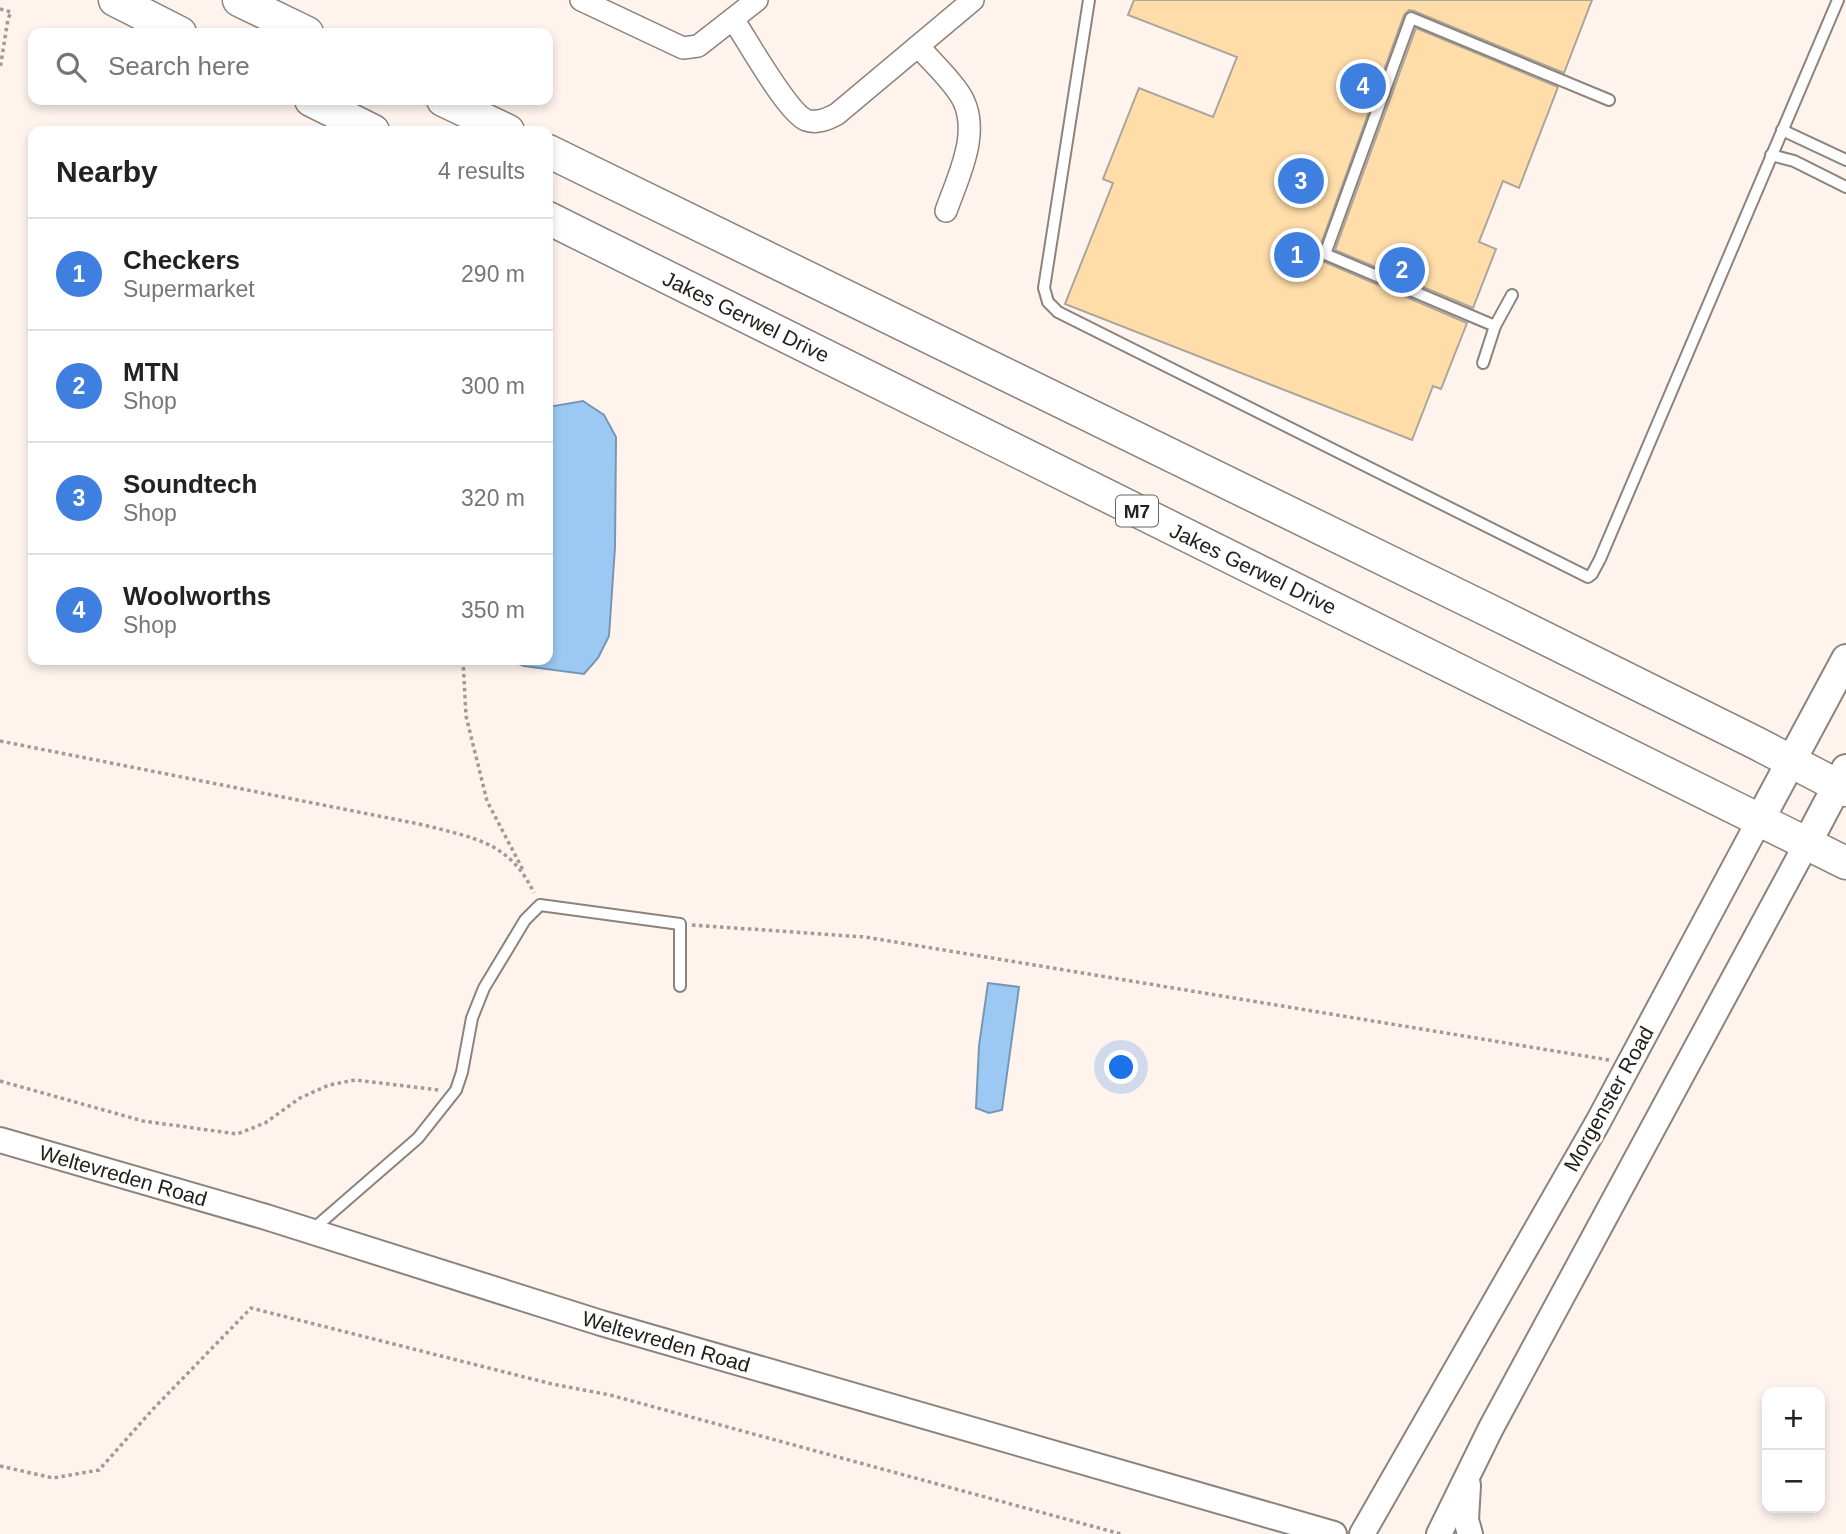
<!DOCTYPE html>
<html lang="en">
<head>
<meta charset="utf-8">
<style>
  :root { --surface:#fff; --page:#f2f2f2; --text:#222; --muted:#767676; --line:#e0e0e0; --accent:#337a85 }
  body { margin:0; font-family:Arial,sans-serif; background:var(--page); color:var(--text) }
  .controls { position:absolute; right:21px; bottom:21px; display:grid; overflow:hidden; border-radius:14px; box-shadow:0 4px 10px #0003 }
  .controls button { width:63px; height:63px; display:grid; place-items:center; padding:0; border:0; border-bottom:2px solid var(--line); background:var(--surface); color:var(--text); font:35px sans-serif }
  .you { position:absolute; left:1122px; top:1068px; width:24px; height:24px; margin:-18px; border:5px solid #fff; border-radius:50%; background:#1a73e8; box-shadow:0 0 0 10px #1a73e833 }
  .badge { display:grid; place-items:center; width:46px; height:46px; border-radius:50%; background:var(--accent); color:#fff; font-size:23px; font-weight:700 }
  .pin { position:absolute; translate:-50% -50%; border:4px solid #fff; box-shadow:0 2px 7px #0006 }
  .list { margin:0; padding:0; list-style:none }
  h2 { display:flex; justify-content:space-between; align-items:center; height:91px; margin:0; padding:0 28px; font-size:30px }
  h2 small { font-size:23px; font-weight:400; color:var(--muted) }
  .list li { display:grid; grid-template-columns:46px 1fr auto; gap:21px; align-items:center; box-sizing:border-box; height:112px; padding:0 28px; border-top:2px solid var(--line) }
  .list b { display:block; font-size:26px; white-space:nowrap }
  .list p { margin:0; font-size:23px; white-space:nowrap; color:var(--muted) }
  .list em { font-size:23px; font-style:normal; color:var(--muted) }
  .icon { flex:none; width:38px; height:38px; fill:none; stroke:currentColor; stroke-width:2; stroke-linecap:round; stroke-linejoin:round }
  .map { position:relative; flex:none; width:1846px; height:1534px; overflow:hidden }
  .search { position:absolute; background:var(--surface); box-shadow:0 4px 10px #0003; left:28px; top:28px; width:525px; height:77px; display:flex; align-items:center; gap:18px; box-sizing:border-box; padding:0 24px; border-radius:14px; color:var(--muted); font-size:26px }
  .panel { position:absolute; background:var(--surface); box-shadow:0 4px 10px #0003; left:28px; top:126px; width:525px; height:539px; border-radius:14px }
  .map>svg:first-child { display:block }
</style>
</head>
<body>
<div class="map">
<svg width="1846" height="1534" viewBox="0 0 1846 1534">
  <rect width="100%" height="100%" fill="#fff4ed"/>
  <g fill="#9bc9f3" stroke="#7796b3" stroke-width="2">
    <polygon points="583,401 604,415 616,437 615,547 609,636 598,658 584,674 524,666 508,660 548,660 548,407"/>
    <polygon points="988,983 1019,987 1002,1110 989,1113 976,1108 979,1046"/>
  </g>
  <g fill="#ffdda9" stroke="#aba59c" stroke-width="2">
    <polygon points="1134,0 1592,0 1564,73 1414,11 1409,10 1404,15 1317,255 1322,261 1467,323 1441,389 1433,386 1412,440 1065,304 1113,183 1103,179 1139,88 1213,117 1237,57 1128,15"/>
    <polygon points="1416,28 1558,87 1519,188 1503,181 1479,242 1496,249 1473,308 1335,250"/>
  </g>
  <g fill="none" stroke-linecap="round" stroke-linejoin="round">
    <defs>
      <g id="service">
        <polyline points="1089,0 1044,288 1048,302 1058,312 1588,577 1592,574 1600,559 1838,0"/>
        <polyline points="1782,130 1846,160"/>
        <polyline points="1771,155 1794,161 1846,187"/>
        <polyline points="1495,326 1325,254 1411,18 1609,100"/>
        <polyline points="1483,363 1495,326 1512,295"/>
        <polyline points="312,1230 418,1138 456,1090 462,1072 472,1018 484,988 525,920 540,905 680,924 680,986"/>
      </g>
      <g id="minor">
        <polyline points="581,0 683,48 698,46 757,0"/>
        <path d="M733 19C747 40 787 112 806 120 817 124 828 119 837 114L973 0"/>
        <path d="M918 46C932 62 950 78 961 96 982 131 958 177 946 211"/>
      </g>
      <g id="tertiary">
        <polyline points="0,1140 266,1217 601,1323 1334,1534"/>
        <polyline points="1468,1485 1466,1520 1470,1534"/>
        <polyline points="1362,1534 1598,1122 1759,821"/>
        <polyline points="1439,1534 1491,1428 1807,843"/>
      </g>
      <g id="secondary">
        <polyline points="1759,821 1846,659"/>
        <polyline points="1807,843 1846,769"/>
      </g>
      <g id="primary">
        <polyline points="115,0 180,33"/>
        <polyline points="239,0 307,33"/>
        <polyline points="311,100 373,131"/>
        <polyline points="443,100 508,131"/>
        <polyline points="548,151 1490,611 1756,743 1846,790"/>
        <polyline points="548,218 1846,863"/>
      </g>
    </defs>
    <use href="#service" stroke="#8d837d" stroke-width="14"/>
    <use href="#minor" stroke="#8d837d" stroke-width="24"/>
    <use href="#tertiary" stroke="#8d837d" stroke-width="28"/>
    <use href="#secondary" stroke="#8d837d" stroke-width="32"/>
    <use href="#primary" stroke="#8d837d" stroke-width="35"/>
    <g stroke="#a29a95" stroke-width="3.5" stroke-dasharray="3.5 3.5" stroke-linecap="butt">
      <polyline points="0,9 11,12 8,19 0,69"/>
      <polyline points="463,660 466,716 487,801 523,870"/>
      <path d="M0 741 424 825C474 838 510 842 534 893"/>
      <polyline points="692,925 865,937 1609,1060"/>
      <polyline points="0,1081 143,1121 237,1134 265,1123 300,1098 329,1085 355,1080 439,1090"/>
      <polyline points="0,1466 53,1478 99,1470 154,1408 251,1308 552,1384 610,1395 1121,1534"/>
    </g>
    <use href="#service" stroke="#fff" stroke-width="10"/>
    <use href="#minor" stroke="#fff" stroke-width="21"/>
    <use href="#tertiary" stroke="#fff" stroke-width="24"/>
    <use href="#secondary" stroke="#fff" stroke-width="28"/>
    <use href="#primary" stroke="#fff" stroke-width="32"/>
  </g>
  <g text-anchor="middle" stroke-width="6" stroke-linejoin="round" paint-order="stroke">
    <rect fill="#fff" stroke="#666361" stroke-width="2" x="1116" y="495.5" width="42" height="31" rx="5"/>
    <g font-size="19" font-weight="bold" fill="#24201d">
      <text x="1137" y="518">M7</text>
    </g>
    <g font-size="21" fill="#24201d" stroke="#fff">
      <text transform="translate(746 317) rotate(26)" y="7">Jakes Gerwel Drive</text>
      <text transform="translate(1253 569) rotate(26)" y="7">Jakes Gerwel Drive</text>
      <text transform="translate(1609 1099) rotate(-61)" y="7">Morgenster Road</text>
      <text transform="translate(123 1176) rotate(16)" y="7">Weltevreden Road</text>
      <text transform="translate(666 1342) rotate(16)" y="7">Weltevreden Road</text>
    </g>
  </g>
</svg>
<div class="controls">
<button>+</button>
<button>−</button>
</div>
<div class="you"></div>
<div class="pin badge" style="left:1297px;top:255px;background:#3f7fe0">1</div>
<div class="pin badge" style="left:1402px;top:270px;background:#3f7fe0">2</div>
<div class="pin badge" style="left:1301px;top:181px;background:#3f7fe0">3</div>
<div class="pin badge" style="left:1363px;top:86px;background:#3f7fe0">4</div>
<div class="search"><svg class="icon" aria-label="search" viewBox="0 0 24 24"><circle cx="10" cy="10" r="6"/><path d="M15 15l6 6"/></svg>Search here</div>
<section class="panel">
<h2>Nearby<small>4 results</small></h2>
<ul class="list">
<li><span class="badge" style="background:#3f7fe0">1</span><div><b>Checkers</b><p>Supermarket</p></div><em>290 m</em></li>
<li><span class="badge" style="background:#3f7fe0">2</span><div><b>MTN</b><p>Shop</p></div><em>300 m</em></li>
<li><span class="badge" style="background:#3f7fe0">3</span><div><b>Soundtech</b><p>Shop</p></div><em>320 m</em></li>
<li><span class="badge" style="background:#3f7fe0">4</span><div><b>Woolworths</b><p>Shop</p></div><em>350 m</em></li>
</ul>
</section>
</div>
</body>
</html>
